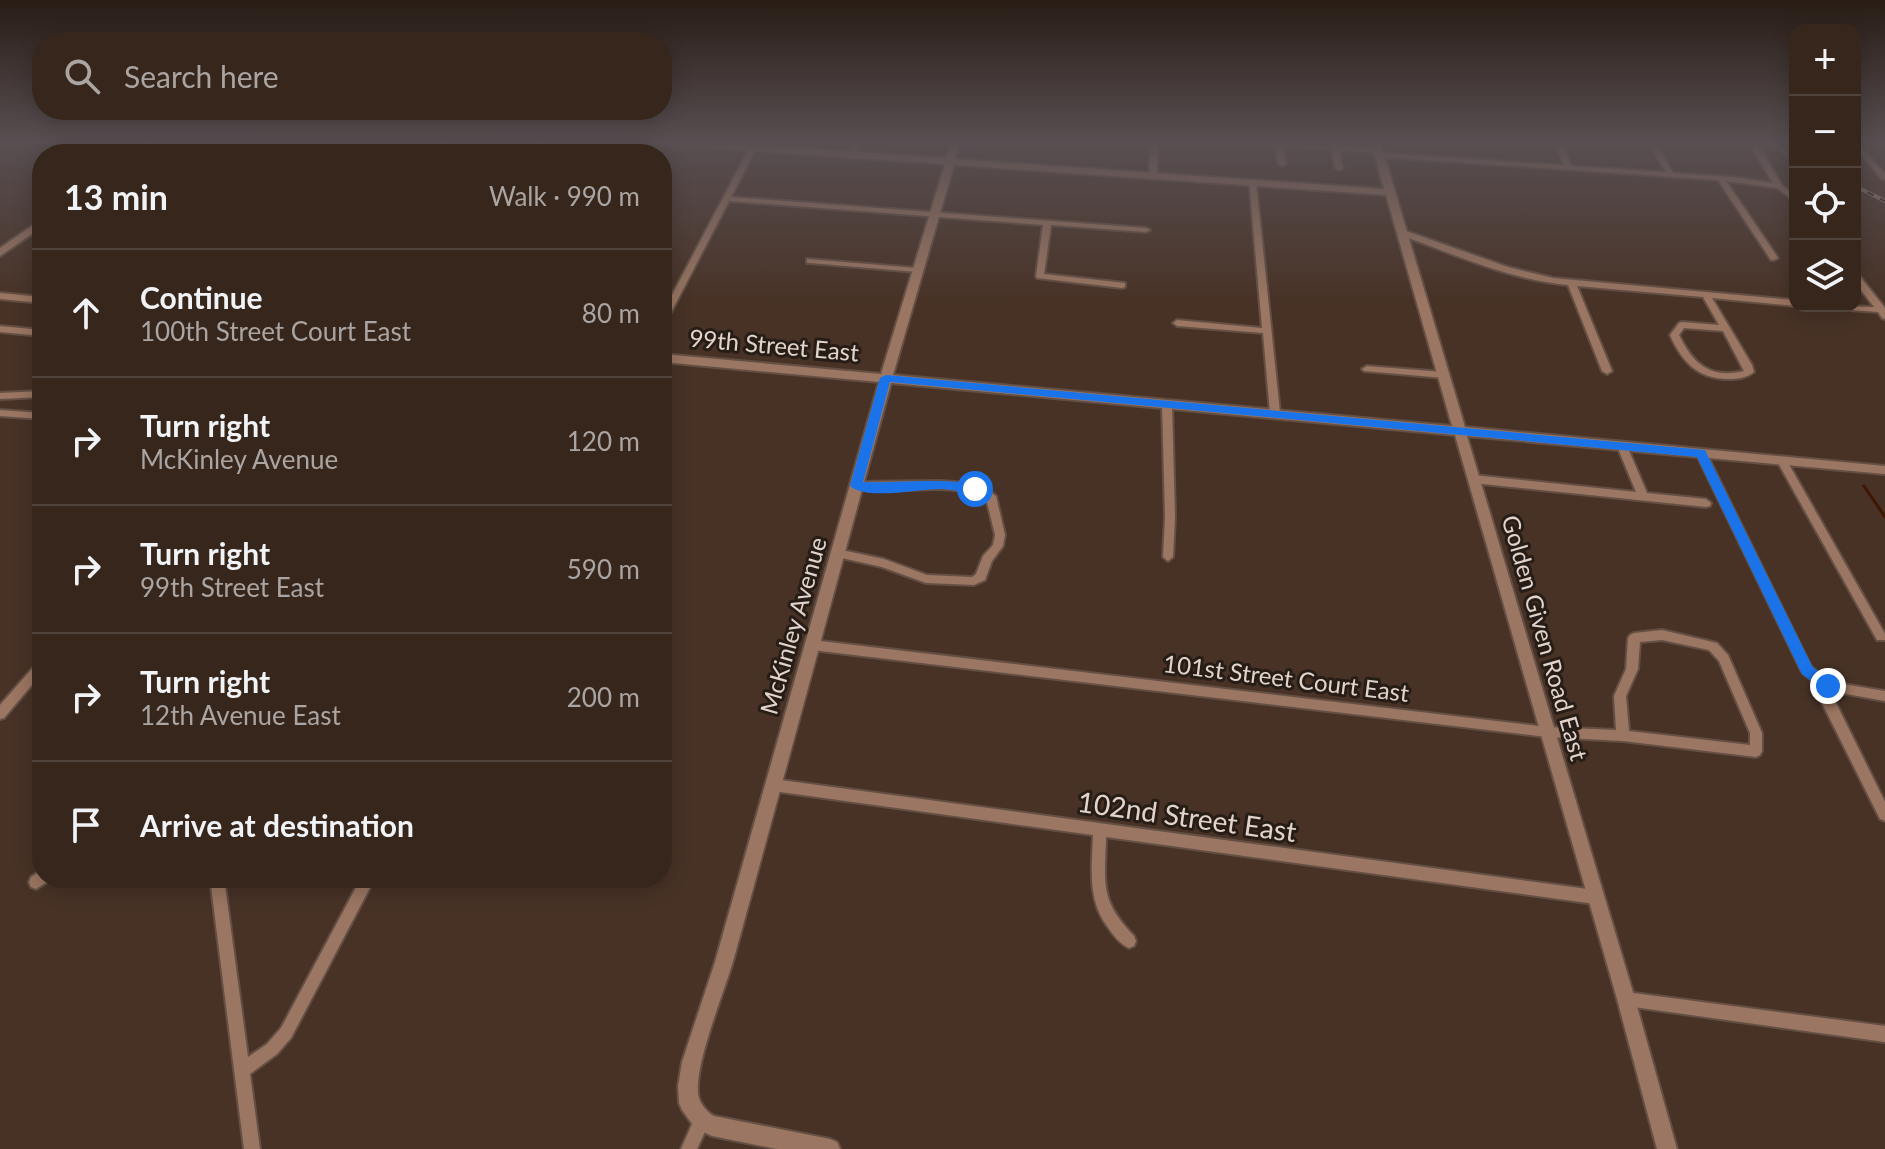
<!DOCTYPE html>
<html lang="en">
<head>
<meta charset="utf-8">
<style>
  :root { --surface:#36261c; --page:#413229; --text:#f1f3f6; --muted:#aaa5a3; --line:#50433b }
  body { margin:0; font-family:Lato,sans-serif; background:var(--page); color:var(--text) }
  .controls { position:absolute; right:24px; top:24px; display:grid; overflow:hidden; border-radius:16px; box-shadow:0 4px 20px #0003 }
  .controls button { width:72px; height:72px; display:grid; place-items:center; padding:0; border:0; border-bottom:2px solid var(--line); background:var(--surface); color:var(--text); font:40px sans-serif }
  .stop { position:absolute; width:24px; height:24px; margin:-18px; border:6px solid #1a73e8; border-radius:50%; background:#fff }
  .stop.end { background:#1a73e8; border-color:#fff; box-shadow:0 2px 8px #0008 }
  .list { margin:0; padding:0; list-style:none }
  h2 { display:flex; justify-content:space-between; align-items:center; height:104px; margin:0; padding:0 32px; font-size:34px }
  h2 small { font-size:26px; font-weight:400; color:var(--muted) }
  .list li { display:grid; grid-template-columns:52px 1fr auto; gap:24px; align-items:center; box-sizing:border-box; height:128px; padding:0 32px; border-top:2px solid var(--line) }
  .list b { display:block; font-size:30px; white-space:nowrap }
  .list p { margin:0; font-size:26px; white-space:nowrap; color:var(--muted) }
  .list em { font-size:26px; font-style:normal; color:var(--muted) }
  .icon { flex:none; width:44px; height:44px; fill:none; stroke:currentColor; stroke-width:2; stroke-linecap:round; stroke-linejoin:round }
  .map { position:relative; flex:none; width:1885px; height:1149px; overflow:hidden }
  .search { position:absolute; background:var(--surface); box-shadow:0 4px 20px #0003; left:32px; top:32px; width:640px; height:88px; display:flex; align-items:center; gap:20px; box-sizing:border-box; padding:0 28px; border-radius:32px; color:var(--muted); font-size:30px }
  .panel { position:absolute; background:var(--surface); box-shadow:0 4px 20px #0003; left:32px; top:144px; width:640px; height:744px; border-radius:32px }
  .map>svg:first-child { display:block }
</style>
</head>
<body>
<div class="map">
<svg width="1885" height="1149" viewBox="0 0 1885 1149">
  <rect width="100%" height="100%" fill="#483226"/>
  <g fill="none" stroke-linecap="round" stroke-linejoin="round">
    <polyline stroke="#3f1700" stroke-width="3" points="1864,486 1885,517"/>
    <defs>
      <g id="minor">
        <polygon points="346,141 353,141 340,154 332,154"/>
        <polygon points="444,141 451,141 440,154 432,154"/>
        <polygon points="536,141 543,141 533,154 525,154"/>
        <polygon points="753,141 760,141 731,197 1146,228 1150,230 1146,232 1051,225 1044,274 1125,283 1125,287 1122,288 1037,278 1036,276 1043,225 729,201 666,322 662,325 662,314"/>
        <polygon points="855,141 862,141 854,158 848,158 847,156"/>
        <polygon points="1150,141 1158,141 1157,175 1153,177 1149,175"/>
        <polygon points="1275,141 1331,146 1331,141 1337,141 1338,146 1378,149 1382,151 1379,153 1564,165 1553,141 1560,141 1572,166 1666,172 1651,148 1655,146 1659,148 1673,173 1733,177 1773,183 1753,150 1757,148 1761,150 1782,185 1795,196 1795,202 1777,188 1726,181 1778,258 1774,260 1771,260 1718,180 1379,157 1375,155 1378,153 1339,150 1343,168 1339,170 1335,168 1332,150 1283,146 1286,164 1282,166 1278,164"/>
        <polygon points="1855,142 1885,173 1885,179 1882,179 1855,148"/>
        <polygon points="1249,180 1256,182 1280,413 1275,416 1270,413 1263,333 1177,326 1173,323 1177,320 1262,328"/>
        <path d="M1400 231H1406L1508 267 1553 278 1795 300V306L1712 298 1752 365 1754 372C1746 378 1739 379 1729 379 1698 379 1682 362 1670 335L1679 323 1682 322 1719 325 1703 297 1577 286 1612 371 1607 374 1602 371 1568 285C1510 280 1454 254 1400 235ZM1684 328 1723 331 1744 371C1710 379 1693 364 1679 335Z"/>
        <polygon points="807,259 917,268 921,270 917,272 810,263 807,263"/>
        <polygon points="1855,274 1858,274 1885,308 1885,319 1882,318 1878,312 1836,309 1832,306 1874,307 1855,282"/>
        <polygon points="0,326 42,330 42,336 0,332"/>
        <polygon points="1367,366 1444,372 1449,375 1444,378 1364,371 1362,369"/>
        <polygon points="42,391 42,397 0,399 0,393"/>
        <polygon points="1167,401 1172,404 1175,517 1173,557 1168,561 1163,557 1165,517 1162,404"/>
        <polygon points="0,410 42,413 42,419 0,416"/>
        <polygon points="1622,443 1627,446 1647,493 1706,499 1711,503 1710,506 1706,507 1473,483 1468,479 1473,475 1636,492 1617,446"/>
        <polygon points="1701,450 1706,453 1811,667 1831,682 1885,691 1885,701 1830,691 1885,802 1885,821 1880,819 1821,701 1817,688 1818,685 1803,673 1801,670 1696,453"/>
        <polygon points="1782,458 1787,461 1885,634 1885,640 1877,640 1777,461"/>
        <path d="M938 481C957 482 981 483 996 496L1005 535 1003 546 992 561 985 580 974 585 926 583 882 567 833 556 832 553 833 550 837 549 884 559 927 575 972 577 976 574 983 556 993 545 995 535 986 498C971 491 954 489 937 489 918 488 864 496 851 486L856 482Z"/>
        <path d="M1662 630 1717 643 1728 655 1762 733V751L1760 755 1756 757 1623 741 1547 737 812 650 808 648 806 645 808 642 812 640 1547 727 1616 730 1614 696 1626 669 1628 638 1630 635 1634 633ZM1662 640 1709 650 1719 661 1750 733V745L1629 731 1626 696 1638 669 1640 642Z"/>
        <polygon points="42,660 42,673 4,718 0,719 0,705 38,662"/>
        <path d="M773 779 1595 890 1600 892 1602 897 1600 902 1595 904 1106 837C1105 883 1099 900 1134 936L1136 941 1134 946 1129 948C1120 944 1113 935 1107 926 1087 899 1092 867 1093 835L773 791 768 789 767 785 768 781Z"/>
        <polygon points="42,870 42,878 48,878 47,882 36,889 31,887 29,882 31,877"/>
        <polygon points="210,878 224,878 248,1057 267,1044 281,1028 361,878 375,878 291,1038 277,1054 250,1074 260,1149 244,1149"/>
        <polygon points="1626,992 1885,1026 1885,1042 1626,1006 1621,1004 1619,999 1621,994"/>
        <polygon points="702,1113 708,1115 710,1121 697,1149 681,1149 696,1115"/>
      </g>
      <g id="tertiary">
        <polygon points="142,141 152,141 138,154 127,154"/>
        <path d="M650 141H698L946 158 951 141H960L955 159 1384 189 1371 141H1380L1465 427 1885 466V474L1467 436 1635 999 1677 1149H1657L1617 999 1455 435 891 383C839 574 787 766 734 958 726 988 691 1071 699 1098 701 1105 708 1113 714 1116L830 1139 837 1142 840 1149H777L712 1136 695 1128 682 1110 679 1103 678 1086 682 1062 715 962 879 382 662 362V354L881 374 945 164 654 144ZM954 165 1386 195 1452 426 893 375Z"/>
        <polygon points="42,219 42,227 0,256 0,248"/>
        <polygon points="0,293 42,297 42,303 0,299"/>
      </g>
    </defs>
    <use href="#minor" stroke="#644f44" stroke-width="4"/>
    <use href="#tertiary" stroke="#644f44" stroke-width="4"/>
    <use href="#minor" fill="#9b7662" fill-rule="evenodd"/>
    <use href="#tertiary" fill="#9b7662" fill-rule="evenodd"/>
    <defs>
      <g id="rail">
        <polyline points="1762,141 1795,157"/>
        <polyline points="1855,186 1885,201"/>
      </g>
    </defs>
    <use href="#rail" stroke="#97857b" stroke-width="4"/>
    <use href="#rail" stroke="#271d17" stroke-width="2" stroke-dasharray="7" stroke-linecap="butt"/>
  </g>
  <linearGradient id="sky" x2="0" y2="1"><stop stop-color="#281c15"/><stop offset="0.47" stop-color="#584f52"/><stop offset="1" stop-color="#584f52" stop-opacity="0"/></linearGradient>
  <rect width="1885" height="302" fill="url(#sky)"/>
  <path fill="#1a73e8" d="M886 375 1705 450 1812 666 1835 686 1833 690H1823L1802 674 1697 457 890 382 863 482C889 484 965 475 981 489L975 493C965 492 954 490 943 489 920 488 868 501 850 486L880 378Z"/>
  <g text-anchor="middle" stroke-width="6" stroke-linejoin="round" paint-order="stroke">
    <g font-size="24" fill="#e2d4cc" stroke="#271d17">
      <text transform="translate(774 346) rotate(5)" y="8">99th Street East</text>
      <text transform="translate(794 626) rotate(-74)" y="8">McKinley Avenue</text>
      <text transform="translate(1544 638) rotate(74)" y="8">Golden Given Road East</text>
      <text transform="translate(1286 679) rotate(7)" y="8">101st Street Court East</text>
    </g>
    <g font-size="28" fill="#e2d4cc" stroke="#271d17">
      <text transform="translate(1187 817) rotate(8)" y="10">102nd Street East</text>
    </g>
  </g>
</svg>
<div class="controls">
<button>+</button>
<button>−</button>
<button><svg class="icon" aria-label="locate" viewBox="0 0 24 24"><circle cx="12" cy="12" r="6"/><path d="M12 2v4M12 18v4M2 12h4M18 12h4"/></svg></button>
<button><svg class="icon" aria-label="layers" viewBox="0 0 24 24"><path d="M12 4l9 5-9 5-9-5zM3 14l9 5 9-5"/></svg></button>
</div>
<div class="stop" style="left:975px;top:489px"></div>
<div class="stop end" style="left:1828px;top:686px"></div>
<div class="search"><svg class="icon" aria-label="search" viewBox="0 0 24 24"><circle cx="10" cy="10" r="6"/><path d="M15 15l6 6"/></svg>Search here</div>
<section class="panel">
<h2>13 min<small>Walk · 990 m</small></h2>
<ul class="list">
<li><svg class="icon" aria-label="ahead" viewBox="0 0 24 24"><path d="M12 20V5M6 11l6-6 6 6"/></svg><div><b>Continue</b><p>100th Street Court East</p></div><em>80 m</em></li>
<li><svg class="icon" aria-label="right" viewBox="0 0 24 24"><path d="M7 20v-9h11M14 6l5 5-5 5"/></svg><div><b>Turn right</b><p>McKinley Avenue</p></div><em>120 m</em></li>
<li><svg class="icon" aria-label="right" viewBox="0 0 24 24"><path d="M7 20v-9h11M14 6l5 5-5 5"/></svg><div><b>Turn right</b><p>99th Street East</p></div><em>590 m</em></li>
<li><svg class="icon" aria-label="right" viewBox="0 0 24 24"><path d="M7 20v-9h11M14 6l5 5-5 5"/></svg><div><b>Turn right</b><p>12th Avenue East</p></div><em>200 m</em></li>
<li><svg class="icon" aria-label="arrive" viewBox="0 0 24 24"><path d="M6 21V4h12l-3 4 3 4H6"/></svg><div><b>Arrive at destination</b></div></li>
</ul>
</section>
</div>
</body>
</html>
